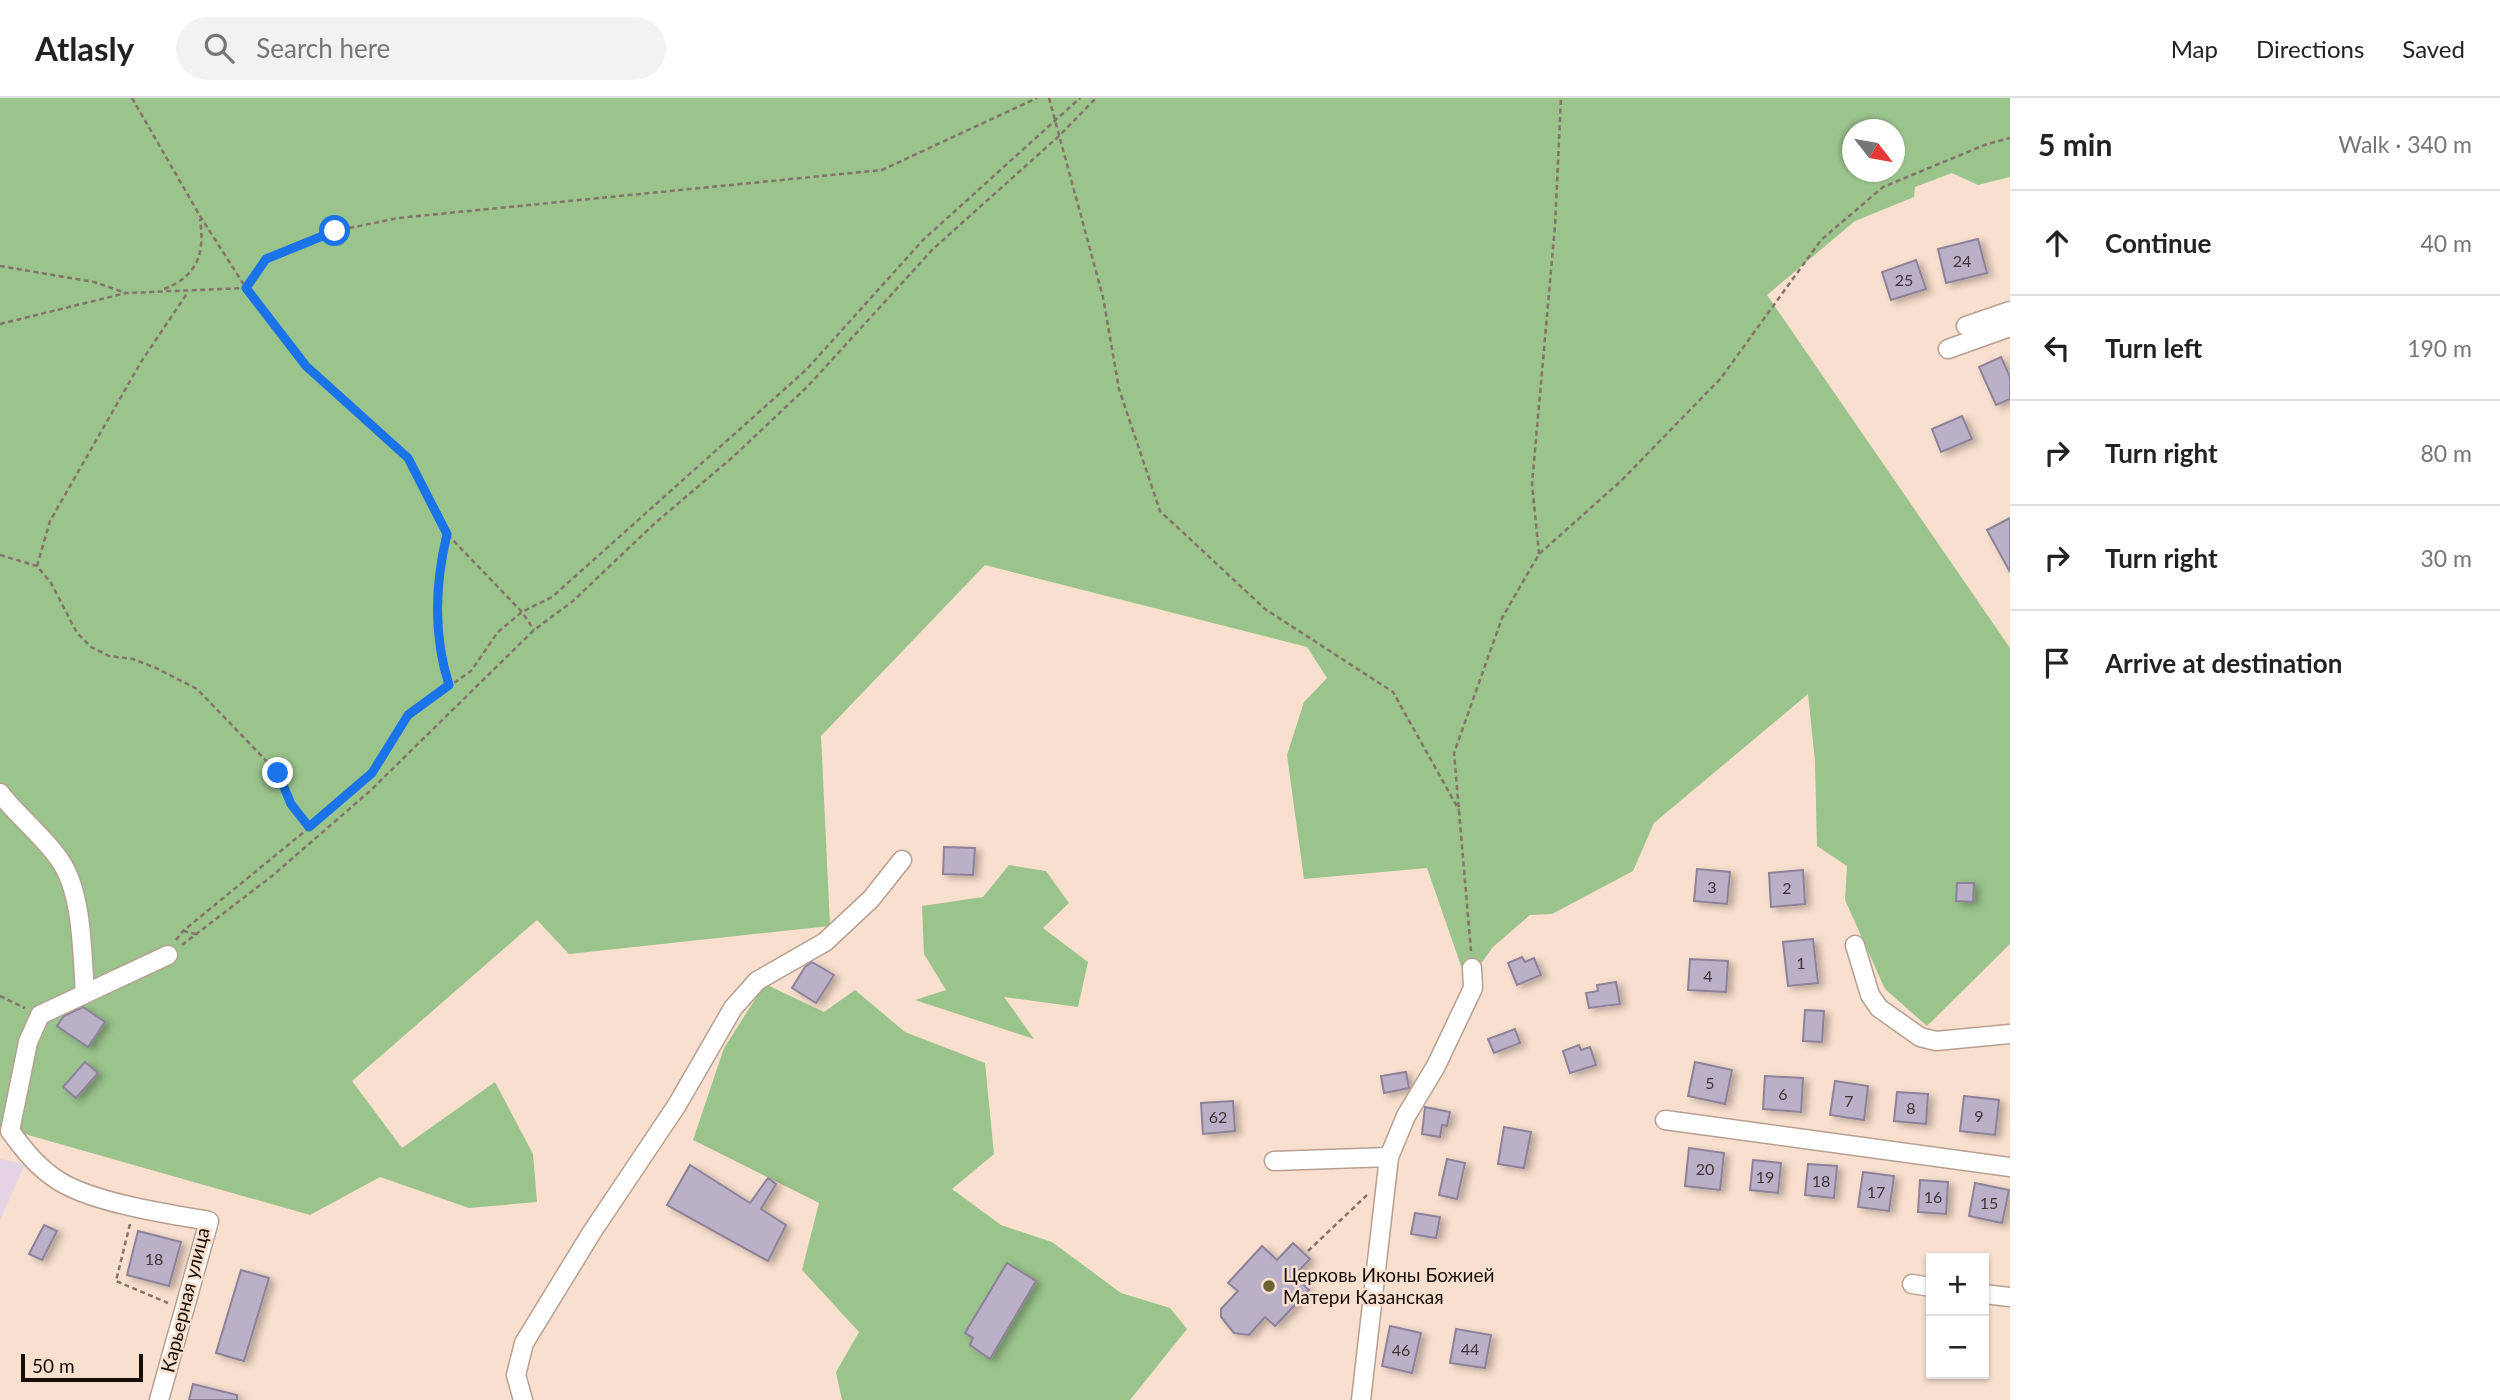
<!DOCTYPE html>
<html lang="en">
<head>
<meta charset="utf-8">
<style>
  :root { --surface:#fff; --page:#f2f2f2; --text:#222; --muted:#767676; --line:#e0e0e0 }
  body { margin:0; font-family:Lato,sans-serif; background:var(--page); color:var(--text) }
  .controls { position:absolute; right:21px; bottom:21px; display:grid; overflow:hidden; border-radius:0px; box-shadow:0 2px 5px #0004 }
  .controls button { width:63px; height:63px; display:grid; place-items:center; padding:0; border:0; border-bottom:2px solid var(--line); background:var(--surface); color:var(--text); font:35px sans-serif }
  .compass { position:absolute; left:1842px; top:21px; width:63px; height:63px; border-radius:50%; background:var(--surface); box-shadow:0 2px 5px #0004; rotate:121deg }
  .scale { position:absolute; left:21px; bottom:18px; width:122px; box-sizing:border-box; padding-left:7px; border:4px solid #170e09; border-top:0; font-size:19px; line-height:24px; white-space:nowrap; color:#170e09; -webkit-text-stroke:5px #f8dfce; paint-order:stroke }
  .stop { position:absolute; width:21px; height:21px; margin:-16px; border:5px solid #1a73e8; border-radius:50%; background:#fff }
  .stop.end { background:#1a73e8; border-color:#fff; box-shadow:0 2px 7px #0008 }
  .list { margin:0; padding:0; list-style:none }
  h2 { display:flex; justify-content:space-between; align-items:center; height:91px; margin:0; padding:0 28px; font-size:30px }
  h2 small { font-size:23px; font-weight:400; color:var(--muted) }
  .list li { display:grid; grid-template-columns:46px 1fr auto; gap:21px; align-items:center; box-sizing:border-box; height:105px; padding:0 28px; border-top:2px solid var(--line) }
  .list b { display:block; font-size:26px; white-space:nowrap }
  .list em { font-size:23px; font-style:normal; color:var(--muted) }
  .icon { flex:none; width:38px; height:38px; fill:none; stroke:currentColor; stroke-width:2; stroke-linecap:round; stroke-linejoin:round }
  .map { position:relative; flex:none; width:2010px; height:1302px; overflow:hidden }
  header { display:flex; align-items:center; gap:42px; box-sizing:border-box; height:98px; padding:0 35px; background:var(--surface); border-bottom:2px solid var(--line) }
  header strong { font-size:33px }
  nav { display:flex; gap:38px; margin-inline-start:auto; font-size:24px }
  .search { width:490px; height:63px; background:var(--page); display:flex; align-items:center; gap:18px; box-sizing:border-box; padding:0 24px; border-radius:38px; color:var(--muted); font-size:26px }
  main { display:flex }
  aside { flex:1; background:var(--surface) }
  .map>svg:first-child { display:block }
</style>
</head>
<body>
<header>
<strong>Atlasly</strong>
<div class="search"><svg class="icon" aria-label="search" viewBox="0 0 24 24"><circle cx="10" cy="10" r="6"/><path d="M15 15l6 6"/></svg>Search here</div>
<nav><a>Map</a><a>Directions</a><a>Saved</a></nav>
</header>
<main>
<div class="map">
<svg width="2010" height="1302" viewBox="0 0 2010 1302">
  <defs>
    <filter id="shadow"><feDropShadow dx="5" dy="3" stdDeviation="3.5" flood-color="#0004"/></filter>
  </defs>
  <rect width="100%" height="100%" fill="#f8dfce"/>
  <polygon fill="#e4d4e6" points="0,1061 25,1066 0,1122"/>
  <g fill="#9bc38c" fill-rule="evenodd">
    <path d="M0 0H2010V79L1978 87 1952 75 1915 89 1914 99 1855 123 1767 197 2010 550V846L1927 928 1885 891 1845 802 1847 768 1817 748 1815 663 1808 596 1654 725 1633 773 1552 816 1530 817 1493 849 1467 885 1427 770 1304 781 1287 657 1304 604 1327 580 1307 549 985 467 821 638 830 828 569 856 537 822 352 983 402 1050 495 984 533 1056 537 1104 469 1110 380 1079 310 1117 0 1029ZM1853 32H1895V74H1853Z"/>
    <polygon points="1009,767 1046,773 1069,805 1043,830 1088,864 1078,909 1004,899 1034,941 915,902 946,892 924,856 922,808 983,799"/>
    <polygon points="765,886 824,914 855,892 905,934 985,965 994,1056 952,1091 1001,1127 1052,1144 1121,1195 1170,1210 1187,1231 1130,1302 842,1302 836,1274 859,1234 802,1172 819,1105 693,1042 724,950"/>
  </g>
  <g fill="#bab0c7" stroke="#8d8299" stroke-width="2" filter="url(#shadow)">
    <polygon points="1978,141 1987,175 1946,185 1938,151"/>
    <polygon points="1916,162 1926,191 1891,202 1882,174"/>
    <polygon points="2001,259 2010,279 2010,301 1996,307 1979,269"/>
    <polygon points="1962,318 1972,341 1941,354 1932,331"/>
    <polygon points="2010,420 2010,474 1987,432"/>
    <polygon points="944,749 975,750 973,777 943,776"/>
    <polygon points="1697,771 1730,774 1727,806 1694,803"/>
    <polygon points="1803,772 1805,806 1771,809 1769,775"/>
    <polygon points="1957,785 1974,785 1973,804 1956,803"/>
    <polygon points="1813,841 1818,885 1788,888 1783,844"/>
    <polygon points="1522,859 1525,864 1534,860 1541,877 1517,887 1508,865"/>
    <polygon points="1690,861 1728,863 1726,894 1688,892"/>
    <polygon points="812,864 834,877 816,905 792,890 805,869"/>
    <polygon points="1616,884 1620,906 1589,910 1586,895 1598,893 1597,887"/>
    <polygon points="83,909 105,924 88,949 57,928 64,918"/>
    <polygon points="1805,912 1824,913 1822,944 1803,943"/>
    <polygon points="1515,931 1520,945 1494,955 1488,941"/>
    <polygon points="1579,947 1581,952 1590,949 1596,967 1570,975 1563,953"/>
    <polygon points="85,964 98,975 76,1000 63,989"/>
    <polygon points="1695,964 1732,972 1725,1006 1688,998"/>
    <polygon points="1406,974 1409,990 1384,995 1381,978"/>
    <polygon points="1765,978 1803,980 1801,1014 1763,1011"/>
    <polygon points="1835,983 1868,988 1864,1022 1830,1017"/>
    <polygon points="1897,994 1928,996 1926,1026 1894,1023"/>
    <polygon points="1964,998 1999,1002 1995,1037 1960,1033"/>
    <polygon points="1233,1003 1235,1033 1203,1036 1201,1005"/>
    <polygon points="1425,1009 1450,1014 1447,1028 1442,1027 1440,1039 1422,1036"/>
    <polygon points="1504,1029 1531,1034 1524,1070 1498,1066"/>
    <polygon points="1689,1050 1724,1055 1720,1092 1685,1088"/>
    <polygon points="1447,1061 1465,1065 1457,1101 1439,1097"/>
    <polygon points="1753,1062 1781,1065 1778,1095 1750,1092"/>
    <polygon points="1808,1066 1837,1068 1834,1100 1805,1097"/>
    <polygon points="690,1067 750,1105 768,1080 776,1086 761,1111 786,1127 768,1163 667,1107"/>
    <polygon points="1863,1074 1894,1078 1889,1113 1858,1109"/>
    <polygon points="1920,1082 1948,1084 1946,1116 1918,1114"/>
    <polygon points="1975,1085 2009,1092 2002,1125 1969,1118"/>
    <polygon points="1415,1115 1440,1119 1436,1140 1411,1136"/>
    <polygon points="44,1127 57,1133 42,1162 29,1156"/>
    <polygon points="138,1133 181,1144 169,1188 127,1177"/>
    <polygon points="1293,1145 1310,1161 1294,1178 1309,1192 1275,1228 1265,1219 1249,1237 1234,1235 1221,1219 1221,1211 1238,1193 1228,1185 1262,1148 1277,1162"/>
    <polygon points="1007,1165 1036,1183 990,1261 970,1247 973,1240 965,1235"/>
    <polygon points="241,1172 269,1180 244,1263 216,1255"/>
    <polygon points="1390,1228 1421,1235 1412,1275 1382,1268"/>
    <polygon points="1456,1231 1491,1237 1485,1270 1450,1265"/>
    <polygon points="193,1286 237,1297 237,1302 189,1302"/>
  </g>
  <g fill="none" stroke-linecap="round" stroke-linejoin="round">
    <defs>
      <g id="minor">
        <polyline points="1966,228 2010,213"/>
        <polyline points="1948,251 2010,229"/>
        <path d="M0 695C18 719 47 741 61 764 83 797 82 857 85 896"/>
        <polyline points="1855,847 1870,897 1879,910 1920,939 1936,943 2010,936"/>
        <polyline points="1665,1022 2010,1069"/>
        <polyline points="1274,1063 1389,1059"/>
        <polyline points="1912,1186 1931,1189"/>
        <polyline points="1984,1196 2010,1199"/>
        <path d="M159 1302 209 1123C168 1116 94 1105 59 1083 38 1070 24 1052 10 1033L28 944 40 917 168 857"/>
        <polyline points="523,1302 516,1277 524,1245 592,1134 677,1007 733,910 757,883 825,844 871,801 902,762"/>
        <polyline points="1361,1302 1389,1059 1406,1018 1436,968 1473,890 1472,870"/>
      </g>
    </defs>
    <use href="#minor" stroke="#b7a091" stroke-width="21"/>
    <g stroke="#857469" stroke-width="2.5" stroke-dasharray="5 3.5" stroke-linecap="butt">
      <polyline points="132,0 200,118 246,190 306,268 408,360 447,436 522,514 534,532"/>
      <polyline points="1049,0 1103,199 1119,291 1160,413 1265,511 1393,594 1459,712"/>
      <polyline points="0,168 94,184 126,195"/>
      <path d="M164 191C198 178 205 155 200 121"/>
      <polyline points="0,226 126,195 246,190 266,161 335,133 398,120 882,72 1037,0"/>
      <path d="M447 436C435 486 433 537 449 587"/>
      <polyline points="1539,456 1532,386 1555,128 1561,0"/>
      <polyline points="0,457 37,468 51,485 77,535 91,549 109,558 133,561 156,570 197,591 278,675 291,706 308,728"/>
      <polyline points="37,468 50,423 141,264 188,194"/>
      <polyline points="183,833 196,836"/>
      <polyline points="176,842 183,833 354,693 372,675 408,617 471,573 498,534 522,514 552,499 806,272 923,142 1080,0"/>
      <polyline points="182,847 272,778 370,693 534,532 573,503 654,426 734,358 808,288 933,151 1059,38 1096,0"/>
      <polyline points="1471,853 1454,655 1502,520 1539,456 1621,383 1721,280 1821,142 1883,89 1987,46 2010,40"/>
      <polyline points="0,898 25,910"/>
      <polyline points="130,1126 116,1183 168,1205"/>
      <polyline points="1308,1153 1367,1097"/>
    </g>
    <use href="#minor" stroke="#fff" stroke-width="18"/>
  </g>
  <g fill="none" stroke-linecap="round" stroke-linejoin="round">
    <path stroke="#1a73e8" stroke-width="9" d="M278 675 291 706 309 729 372 675 408 617 449 587C433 537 435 486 447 436L408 360 306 268 246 190 266 161 335 133"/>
  </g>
  <circle fill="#6c622f" stroke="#f8dfce" stroke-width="2.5" cx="1269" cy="1188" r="7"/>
  <g text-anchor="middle" stroke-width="5" stroke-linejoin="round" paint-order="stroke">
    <g font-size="16" fill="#403638">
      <text x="1962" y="169">24</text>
      <text x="1904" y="188">25</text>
      <text x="1712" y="795">3</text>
      <text x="1787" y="796">2</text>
      <text x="1801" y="871">1</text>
      <text x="1708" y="884">4</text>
      <text x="1710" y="991">5</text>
      <text x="1783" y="1002">6</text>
      <text x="1849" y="1009">7</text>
      <text x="1911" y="1016">8</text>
      <text x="1979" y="1024">9</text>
      <text x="1218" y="1025">62</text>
      <text x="1705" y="1077">20</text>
      <text x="1765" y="1085">19</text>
      <text x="1821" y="1089">18</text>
      <text x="1876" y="1100">17</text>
      <text x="1933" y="1105">16</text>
      <text x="1989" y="1111">15</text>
      <text x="154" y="1167">18</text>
      <text x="1470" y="1257">44</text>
      <text x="1401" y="1258">46</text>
    </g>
    <g font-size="19" fill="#170e09" stroke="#f8dfce" text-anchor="start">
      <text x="1283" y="1184">Церковь Иконы Божией<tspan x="1283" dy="22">Матери Казанская</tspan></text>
    </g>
    <g font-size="19" fill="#170e09" stroke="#f8dfce">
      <text transform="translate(185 1202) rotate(-76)" y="7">Карьерная улица</text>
    </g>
  </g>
</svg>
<div class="controls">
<button>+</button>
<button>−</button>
</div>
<svg class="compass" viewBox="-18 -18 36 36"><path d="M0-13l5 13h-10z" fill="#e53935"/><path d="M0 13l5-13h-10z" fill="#767676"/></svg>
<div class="scale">50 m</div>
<div class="stop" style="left:335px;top:133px"></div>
<div class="stop end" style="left:278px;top:675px"></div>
</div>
<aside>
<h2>5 min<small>Walk · 340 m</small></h2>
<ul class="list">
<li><svg class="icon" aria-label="ahead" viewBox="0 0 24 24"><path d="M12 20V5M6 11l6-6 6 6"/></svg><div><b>Continue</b></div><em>40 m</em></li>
<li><svg class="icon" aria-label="left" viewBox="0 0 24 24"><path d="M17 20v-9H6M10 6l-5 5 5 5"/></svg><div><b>Turn left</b></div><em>190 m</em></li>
<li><svg class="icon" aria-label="right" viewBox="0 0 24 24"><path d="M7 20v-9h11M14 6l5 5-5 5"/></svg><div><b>Turn right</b></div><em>80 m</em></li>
<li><svg class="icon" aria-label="right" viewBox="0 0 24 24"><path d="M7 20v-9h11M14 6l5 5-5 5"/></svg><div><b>Turn right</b></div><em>30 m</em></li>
<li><svg class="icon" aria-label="arrive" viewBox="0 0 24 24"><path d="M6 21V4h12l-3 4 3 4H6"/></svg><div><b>Arrive at destination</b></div></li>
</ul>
</aside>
</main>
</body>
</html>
